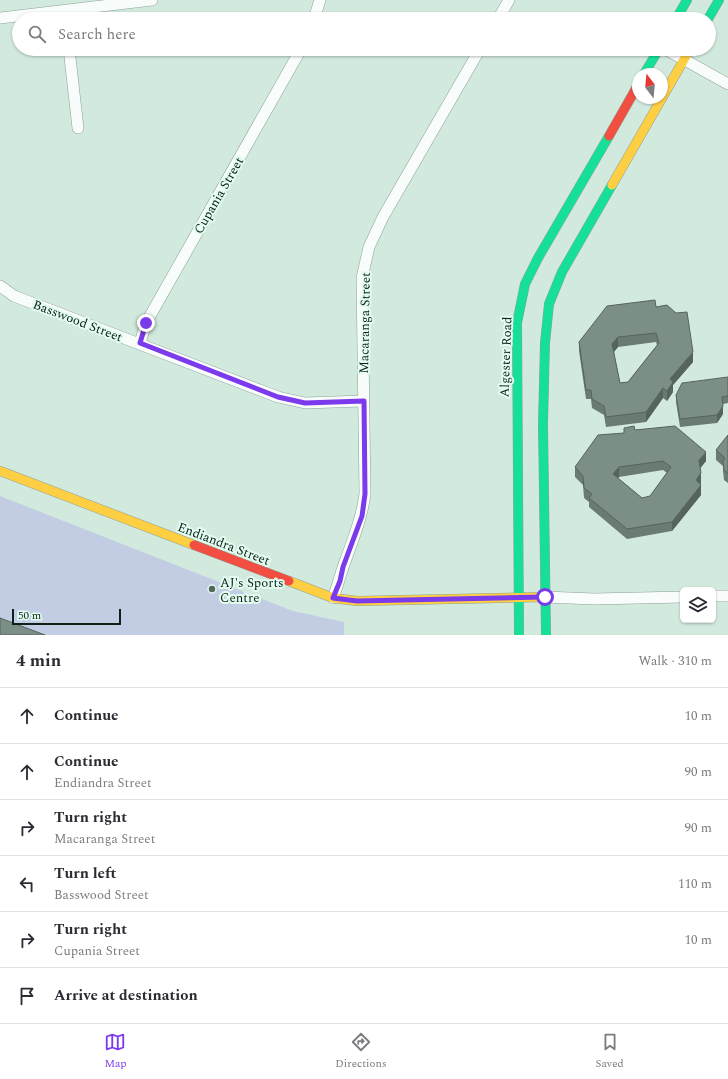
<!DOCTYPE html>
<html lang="en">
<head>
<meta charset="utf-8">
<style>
  :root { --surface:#fff; --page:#f7f7f7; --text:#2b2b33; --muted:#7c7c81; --line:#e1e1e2; --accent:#7c3aed }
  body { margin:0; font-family:Spectral,serif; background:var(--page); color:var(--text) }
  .controls { position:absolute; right:12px; bottom:12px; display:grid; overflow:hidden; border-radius:6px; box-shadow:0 1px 3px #0004 }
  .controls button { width:36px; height:36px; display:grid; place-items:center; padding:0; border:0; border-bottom:1px solid var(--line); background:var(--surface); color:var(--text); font:20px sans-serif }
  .compass { position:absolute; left:632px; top:68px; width:36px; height:36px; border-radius:50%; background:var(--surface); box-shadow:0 1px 3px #0004; rotate:344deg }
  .scale { position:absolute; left:12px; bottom:10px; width:109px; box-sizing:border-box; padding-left:4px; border:2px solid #0f2019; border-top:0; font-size:11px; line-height:14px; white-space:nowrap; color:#0f2019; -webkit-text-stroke:3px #e2fdef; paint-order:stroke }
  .stop { position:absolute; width:12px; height:12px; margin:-9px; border:3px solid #7c3aed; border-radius:50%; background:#fff }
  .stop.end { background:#7c3aed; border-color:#fff; box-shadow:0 1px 4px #0008 }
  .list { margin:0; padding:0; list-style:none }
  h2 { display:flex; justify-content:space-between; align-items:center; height:52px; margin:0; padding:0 16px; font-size:17px }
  h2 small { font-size:13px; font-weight:400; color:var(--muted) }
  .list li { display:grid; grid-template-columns:26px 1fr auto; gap:12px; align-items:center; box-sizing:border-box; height:56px; padding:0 16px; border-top:1px solid var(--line) }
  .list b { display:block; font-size:15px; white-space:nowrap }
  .list p { margin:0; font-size:13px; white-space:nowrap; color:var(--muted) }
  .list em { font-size:13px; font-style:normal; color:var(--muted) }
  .icon { flex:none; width:22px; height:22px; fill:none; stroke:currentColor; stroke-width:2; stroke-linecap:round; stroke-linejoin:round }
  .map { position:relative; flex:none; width:728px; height:635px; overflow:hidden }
  .search { position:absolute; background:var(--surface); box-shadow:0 1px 3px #0004; left:12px; right:12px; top:12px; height:44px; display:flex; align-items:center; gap:10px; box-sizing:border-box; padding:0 14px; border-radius:22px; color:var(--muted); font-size:15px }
  .sheet { height:388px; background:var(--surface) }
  nav { display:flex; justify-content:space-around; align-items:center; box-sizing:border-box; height:56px; border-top:1px solid var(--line); background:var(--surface); font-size:11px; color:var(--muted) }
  nav a { display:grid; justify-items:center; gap:2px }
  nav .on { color:var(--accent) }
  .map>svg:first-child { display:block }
</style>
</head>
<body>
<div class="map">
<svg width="728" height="635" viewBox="0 0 728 635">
  <rect width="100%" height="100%" fill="#d2eade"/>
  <polygon fill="#c2cde4" points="0,496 293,611 344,622 344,635 0,635"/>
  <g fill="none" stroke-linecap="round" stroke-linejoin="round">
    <defs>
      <g id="street">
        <polyline points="0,18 152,0"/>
        <polyline points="314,19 320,0"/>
        <polyline points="498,19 509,0"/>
        <polyline points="69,49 78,128"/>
        <polyline points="665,49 728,84"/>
        <polyline points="0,286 14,296 278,397 305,403 363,401"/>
        <polyline points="140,343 146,323 301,49"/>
        <polyline points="713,596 728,596"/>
        <polyline points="545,597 594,599 683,597"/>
        <path d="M333 598C338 585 341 572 346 559 354 537 362 517 365 494L362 278 369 247 383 217 480 49"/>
      </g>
      <g id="fast">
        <polyline points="676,19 687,0"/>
        <polyline points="708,19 719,0"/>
        <polyline points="644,74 659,49"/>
        <polyline points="519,635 517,323 525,284 538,258 609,136"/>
        <polyline points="546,635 543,424 545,343 549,304 562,272 612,185"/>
      </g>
      <g id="slow">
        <polyline points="662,98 690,49"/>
        <polyline points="612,185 662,98"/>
        <polyline points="0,471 194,545"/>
        <polyline points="289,581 333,598 357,601 545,597"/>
      </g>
      <g id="jam">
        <polyline points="609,136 638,85"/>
        <polyline points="194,545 289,581"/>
      </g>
    </defs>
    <use href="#street" stroke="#8ea198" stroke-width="12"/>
    <use href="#fast" stroke="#8ea198" stroke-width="10"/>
    <use href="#slow" stroke="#8ea198" stroke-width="10"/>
    <use href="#jam" stroke="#8ea198" stroke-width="10"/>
    <use href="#street" stroke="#f8fcfa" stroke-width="11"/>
    <use href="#fast" stroke="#16e098" stroke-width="9"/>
    <use href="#slow" stroke="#ffcf43" stroke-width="9"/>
    <use href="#jam" stroke="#f24e42" stroke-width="9"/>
  </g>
  <g fill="#6a7b73" fill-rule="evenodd">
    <path d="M656 307 693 362 673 385V392L667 401 663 398 646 422 606 427 604 415 592 408 591 399H586L579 351V342ZM656 342 657 345 628 382 620 383 614 352 618 347Z"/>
    <polygon points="728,377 728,403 723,404 723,414 717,423 680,427 676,402 676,395"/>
    <path d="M635 430 706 461 700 468 701 483 700 484 701 495 672 531 627 539 589 507V502L584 498 583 485 575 477V467L624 433ZM663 470 667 473 650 496 642 498 618 478 619 477Z"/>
    <polygon points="728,435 728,483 724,480 723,471 723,466 716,460 716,450"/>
  </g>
  <g fill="#56645e">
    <polygon points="618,337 618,347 612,354 612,344"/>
    <polygon points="693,352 693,362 673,385 673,392 667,401 667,391 670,379"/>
    <polygon points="663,388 663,398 646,422 646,412"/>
    <polygon points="723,406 723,414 717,423 717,415"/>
    <polygon points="706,452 706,461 699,470 699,460"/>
    <polygon points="619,467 619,477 613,484 613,474"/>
    <polygon points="701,473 701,483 696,490 696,480"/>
    <polygon points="701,485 701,495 672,531 672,522"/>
  </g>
  <g fill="#7b8f86" stroke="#56645e" fill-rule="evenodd">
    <path d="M655 300 656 307 667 305 676 313 687 312 693 352 670 379 673 382 667 391 663 388 646 412 606 417 604 406 592 399 591 390H586L579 342 607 306ZM656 333 659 343 628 382 620 383 612 344 618 337Z"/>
    <polygon points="728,377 728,396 722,397 723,406 717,415 680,419 676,395 682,383"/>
    <path d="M634 426 635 430 675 426 706 452 699 460 701 473 696 480 701 485 672 522 627 529 589 498 592 494 584 488 583 476 575 467 598 435 624 433V428ZM663 461 671 467 650 496 642 498 613 474 619 467Z"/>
    <polygon points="728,435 728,473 724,470 723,461 725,458 716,450"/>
    <polygon points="0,618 45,635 0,635"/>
  </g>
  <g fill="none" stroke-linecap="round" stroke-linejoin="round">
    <polyline stroke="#7c3aed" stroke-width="5" points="146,323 140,343 278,397 305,403 364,401 365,494 362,516 343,567 340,581 333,598 357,601 545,597"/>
  </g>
  <circle fill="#53675e" stroke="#e2fdef" stroke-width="1.5" cx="212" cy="589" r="4"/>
  <g text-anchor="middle" stroke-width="4" stroke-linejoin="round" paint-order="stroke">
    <g font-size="13" fill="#0f2019" stroke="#e2fdef">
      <text transform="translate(218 195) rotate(-60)" y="5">Cupania Street</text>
      <text transform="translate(78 320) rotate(21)" y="5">Basswood Street</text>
      <text transform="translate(364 323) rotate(-89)" y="5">Macaranga Street</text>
      <text transform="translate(505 357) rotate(-88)" y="5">Algester Road</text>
      <text transform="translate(224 543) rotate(21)" y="5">Endiandra Street</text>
    </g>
    <g font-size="13" fill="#0f2019" stroke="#e2fdef" text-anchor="start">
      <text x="220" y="587">AJ's Sports<tspan x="220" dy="15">Centre</tspan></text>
    </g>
  </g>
</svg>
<div class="controls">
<button><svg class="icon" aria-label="layers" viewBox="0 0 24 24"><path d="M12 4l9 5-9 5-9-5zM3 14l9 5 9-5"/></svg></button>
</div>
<svg class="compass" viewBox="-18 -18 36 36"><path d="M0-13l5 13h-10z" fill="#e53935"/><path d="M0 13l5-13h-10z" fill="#7c7c81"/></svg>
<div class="scale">50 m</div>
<div class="stop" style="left:545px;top:597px"></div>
<div class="stop end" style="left:146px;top:323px"></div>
<div class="search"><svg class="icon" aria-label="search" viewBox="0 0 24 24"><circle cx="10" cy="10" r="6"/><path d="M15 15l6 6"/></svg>Search here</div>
</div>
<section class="sheet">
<h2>4 min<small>Walk · 310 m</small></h2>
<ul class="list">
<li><svg class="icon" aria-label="ahead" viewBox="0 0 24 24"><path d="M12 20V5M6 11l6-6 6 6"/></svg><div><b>Continue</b></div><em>10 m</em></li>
<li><svg class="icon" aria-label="ahead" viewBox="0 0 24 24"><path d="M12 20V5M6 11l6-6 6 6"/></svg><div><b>Continue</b><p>Endiandra Street</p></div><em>90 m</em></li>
<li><svg class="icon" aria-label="right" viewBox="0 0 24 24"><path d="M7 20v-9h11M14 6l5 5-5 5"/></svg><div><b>Turn right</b><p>Macaranga Street</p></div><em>90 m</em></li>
<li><svg class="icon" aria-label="left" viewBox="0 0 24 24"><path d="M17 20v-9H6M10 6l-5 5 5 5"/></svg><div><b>Turn left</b><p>Basswood Street</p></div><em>110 m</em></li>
<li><svg class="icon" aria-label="right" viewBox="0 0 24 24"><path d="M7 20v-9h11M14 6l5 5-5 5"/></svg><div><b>Turn right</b><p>Cupania Street</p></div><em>10 m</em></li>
<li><svg class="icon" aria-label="arrive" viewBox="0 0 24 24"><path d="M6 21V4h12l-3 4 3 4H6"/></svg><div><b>Arrive at destination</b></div></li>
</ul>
</section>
<nav>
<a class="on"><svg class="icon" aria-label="map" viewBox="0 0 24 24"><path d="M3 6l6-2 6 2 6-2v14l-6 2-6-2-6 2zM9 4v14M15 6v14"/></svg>Map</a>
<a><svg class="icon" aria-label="directions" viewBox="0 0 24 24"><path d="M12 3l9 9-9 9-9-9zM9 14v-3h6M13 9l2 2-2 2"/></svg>Directions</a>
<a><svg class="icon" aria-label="saved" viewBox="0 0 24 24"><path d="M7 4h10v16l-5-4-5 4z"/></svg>Saved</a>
</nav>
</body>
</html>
